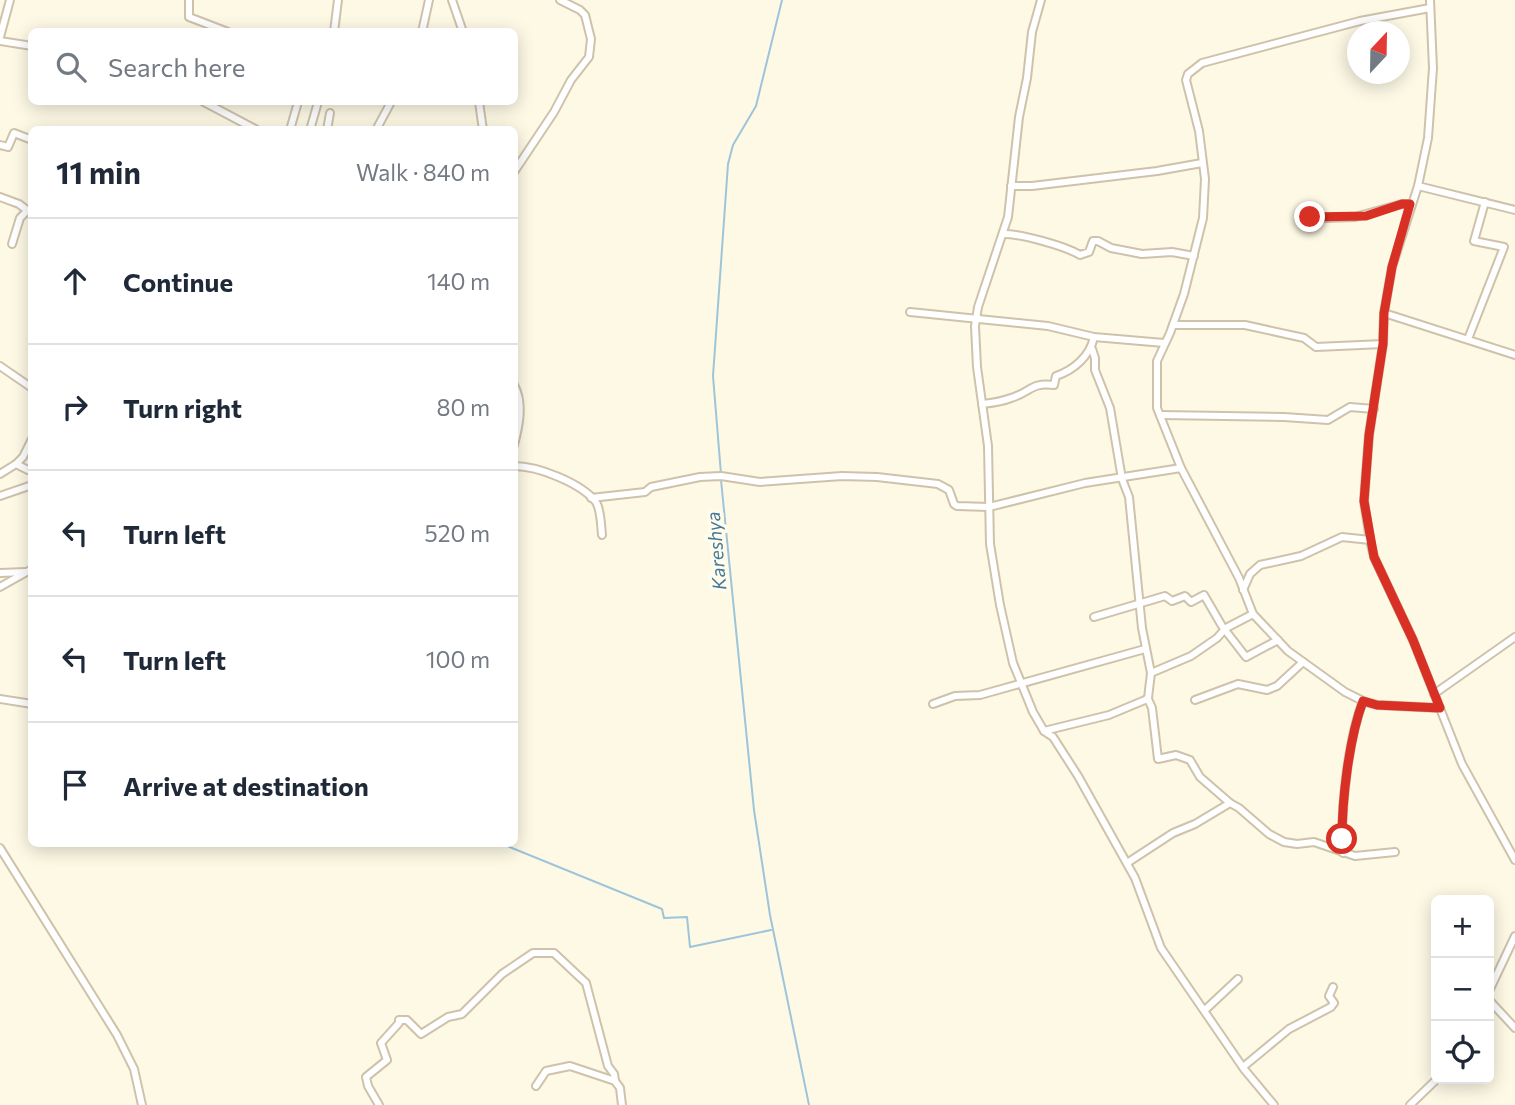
<!DOCTYPE html>
<html lang="en">
<head>
<meta charset="utf-8">
<style>
  :root { --surface:#fff; --page:#f2f2f3; --text:#1f2937; --muted:#747a83; --line:#e0e1e3 }
  body { margin:0; font-family:Commissioner,sans-serif; background:var(--page); color:var(--text) }
  .controls { position:absolute; right:21px; bottom:21px; display:grid; overflow:hidden; border-radius:10px; box-shadow:0 4px 18px #0003 }
  .controls button { width:63px; height:63px; display:grid; place-items:center; padding:0; border:0; border-bottom:2px solid var(--line); background:var(--surface); color:var(--text); font:35px sans-serif }
  .compass { position:absolute; left:1347px; top:21px; width:63px; height:63px; border-radius:50%; background:var(--surface); box-shadow:0 4px 18px #0003; rotate:22deg }
  .stop { position:absolute; width:21px; height:21px; margin:-16px; border:5px solid #d93025; border-radius:50%; background:#fff }
  .stop.end { background:#d93025; border-color:#fff; box-shadow:0 2px 7px #0008 }
  .list { margin:0; padding:0; list-style:none }
  h2 { display:flex; justify-content:space-between; align-items:center; height:91px; margin:0; padding:0 28px; font-size:30px }
  h2 small { font-size:23px; font-weight:400; color:var(--muted) }
  .list li { display:grid; grid-template-columns:46px 1fr auto; gap:21px; align-items:center; box-sizing:border-box; height:126px; padding:0 28px; border-top:2px solid var(--line) }
  .list b { display:block; font-size:26px; white-space:nowrap }
  .list em { font-size:23px; font-style:normal; color:var(--muted) }
  .icon { flex:none; width:38px; height:38px; fill:none; stroke:currentColor; stroke-width:2; stroke-linecap:round; stroke-linejoin:round }
  .map { position:relative; flex:none; width:1515px; height:1105px; overflow:hidden }
  .search { position:absolute; background:var(--surface); box-shadow:0 4px 18px #0003; left:28px; top:28px; width:490px; height:77px; display:flex; align-items:center; gap:18px; box-sizing:border-box; padding:0 24px; border-radius:10px; color:var(--muted); font-size:26px }
  .panel { position:absolute; background:var(--surface); box-shadow:0 4px 18px #0003; left:28px; top:126px; width:490px; height:721px; border-radius:10px }
  .map>svg:first-child { display:block }
</style>
</head>
<body>
<div class="map">
<svg width="1515" height="1105" viewBox="0 0 1515 1105">
  <rect width="100%" height="100%" fill="#fdf9e5"/>
  <g fill="none" stroke-linecap="round" stroke-linejoin="round">
    <g stroke="#9ec4da" stroke-width="2">
      <polyline points="721,474 713,376 728,164 733,145 756,106 782,0"/>
      <polyline points="721,480 754,810 770,915 809,1105"/>
      <polyline points="502,844 662,909 664,918 687,917 690,947 771,930"/>
    </g>
    <defs>
      <g id="minor">
        <polyline points="189,0 189,17 228,32"/>
        <polyline points="452,0 463,32"/>
        <polyline points="1041,0 1032,32 1027,78 1019,117 1008,217 978,307 975,326 977,367 988,446 990,544 1000,605 1013,663 1033,712 1044,731 1053,737 1078,776 1135,878 1161,948 1244,1069 1274,1105"/>
        <polyline points="1430,0 1433,68 1428,138 1418,186 1392,267 1384,313 1383,344 1369,435 1364,501 1370,540 1374,557 1413,640 1462,764 1515,860"/>
        <polyline points="1430,8 1360,21 1202,63 1188,74 1186,80 1199,131 1205,179 1203,218 1184,294 1170,333 1157,361 1157,408 1181,468 1239,578 1253,614 1288,651 1345,692 1363,701 1377,705 1440,708"/>
        <polyline points="334,32 338,0"/>
        <polyline points="422,32 429,0"/>
        <polyline points="0,37 10,0"/>
        <polyline points="0,41 32,46"/>
        <polyline points="204,102 257,130"/>
        <polyline points="479,102 483,130"/>
        <polyline points="290,130 298,102"/>
        <polyline points="310,130 318,102"/>
        <polyline points="327,130 330,113"/>
        <polyline points="376,130 391,102"/>
        <polyline points="0,145 8,147 14,133 32,140"/>
        <polyline points="514,172 554,112 571,80 589,57 591,39 585,15 580,10 560,0"/>
        <polyline points="1011,186 1032,186 1157,171 1202,163"/>
        <polyline points="1418,186 1515,210"/>
        <polyline points="0,197 19,204 32,214"/>
        <polyline points="1299,219 1355,217 1402,204 1410,204"/>
        <path d="M1004 234C1022 234 1065 246 1080 255L1089 252 1093 241H1098L1111 248 1142 254 1172 252 1194 256"/>
        <polyline points="12,244 20,218 27,211"/>
        <polyline points="910,312 1048,326 1094,337 1164,343"/>
        <polyline points="1384,313 1515,355"/>
        <polyline points="1173,325 1245,325 1304,338 1316,347 1383,344"/>
        <polyline points="1468,339 1504,247 1474,241 1485,202"/>
        <polyline points="1092,349 1095,358 1095,370 1110,408 1122,479 1129,497 1142,628 1151,673"/>
        <polyline points="0,366 32,388"/>
        <path d="M514 385C524 403 519 426 514 445"/>
        <path d="M982 404C992 403 1001 402 1011 398 1031 392 1031 382 1054 385L1056 376C1074 370 1090 356 1094 337"/>
        <polyline points="1161,415 1284,417 1328,420 1350,407 1374,409"/>
        <polyline points="16,464 23,457 32,439"/>
        <path d="M514 466C538 466 581 483 596 502 601 510 601 526 602 535"/>
        <polyline points="0,474 16,464 28,470 32,469"/>
        <polyline points="0,496 32,485"/>
        <polyline points="591,498 645,492 651,487 700,477 721,476 760,482 842,476 877,477 938,484 949,490 954,504 957,506 989,507 1085,483 1181,468"/>
        <polyline points="0,573 26,572"/>
        <polyline points="0,587 32,569"/>
        <polyline points="1243,590 1250,574 1260,565 1301,556 1342,537 1370,540"/>
        <polyline points="1094,617 1165,596 1172,601 1185,596 1191,602 1204,595 1222,626 1246,657 1278,640"/>
        <polyline points="1434,694 1515,637"/>
        <polyline points="0,699 32,704"/>
        <polyline points="1148,699 1152,708 1158,759 1176,755 1190,760 1200,777 1230,803"/>
        <polyline points="1195,700 1238,684 1267,690 1277,686 1303,662"/>
        <polyline points="933,704 955,696 980,695 1145,649"/>
        <polyline points="1044,731 1109,715 1145,700 1148,698 1151,673 1191,656 1217,638 1226,628 1253,614"/>
        <polyline points="0,848 117,1035 134,1069 142,1105"/>
        <path d="M1343 853C1340 812 1348 740 1363 701"/>
        <polyline points="1127,863 1173,833 1195,824 1230,803 1239,808 1269,834 1284,842 1297,844 1314,842 1355,856 1395,852"/>
        <polyline points="1489,991 1515,936"/>
        <polyline points="1489,1000 1515,1028"/>
        <polyline points="1205,1010 1238,979"/>
        <polyline points="1243,1067 1289,1029 1331,1007 1334,1003 1329,996 1333,987"/>
        <polyline points="536,1086 546,1071 570,1066 615,1081 620,1088 622,1105"/>
        <polyline points="379,1105 368,1086 366,1077 387,1060 381,1043 399,1023 399,1020 407,1020 421,1034 448,1017 462,1014 502,974 533,953 554,953 586,983 608,1066 614,1074 615,1081"/>
        <polyline points="1410,1105 1437,1079"/>
      </g>
    </defs>
    <use href="#minor" stroke="#cfc2ab" stroke-width="10"/>
    <use href="#minor" stroke="#fff" stroke-width="6"/>
  </g>
  <g fill="none" stroke-linecap="round" stroke-linejoin="round">
    <path stroke="#d93025" stroke-width="9" d="M1310 217 1366 216 1402 204H1410L1392 267 1384 313 1383 344 1369 435 1364 501 1374 557 1413 640 1440 708 1377 705 1363 701C1349 739 1342 799 1342 839"/>
  </g>
  <g text-anchor="middle" stroke-width="7" stroke-linejoin="round" paint-order="stroke">
    <g font-size="19" font-style="italic" fill="#467a9b" stroke="#fffcec">
      <text transform="translate(716 551) rotate(-95)" y="7">Kareshya</text>
    </g>
  </g>
</svg>
<div class="controls">
<button>+</button>
<button>−</button>
<button><svg class="icon" aria-label="locate" viewBox="0 0 24 24"><circle cx="12" cy="12" r="6"/><path d="M12 2v4M12 18v4M2 12h4M18 12h4"/></svg></button>
</div>
<svg class="compass" viewBox="-18 -18 36 36"><path d="M0-13l5 13h-10z" fill="#e53935"/><path d="M0 13l5-13h-10z" fill="#747a83"/></svg>
<div class="stop" style="left:1342px;top:839px"></div>
<div class="stop end" style="left:1310px;top:217px"></div>
<div class="search"><svg class="icon" aria-label="search" viewBox="0 0 24 24"><circle cx="10" cy="10" r="6"/><path d="M15 15l6 6"/></svg>Search here</div>
<section class="panel">
<h2>11 min<small>Walk · 840 m</small></h2>
<ul class="list">
<li><svg class="icon" aria-label="ahead" viewBox="0 0 24 24"><path d="M12 20V5M6 11l6-6 6 6"/></svg><div><b>Continue</b></div><em>140 m</em></li>
<li><svg class="icon" aria-label="right" viewBox="0 0 24 24"><path d="M7 20v-9h11M14 6l5 5-5 5"/></svg><div><b>Turn right</b></div><em>80 m</em></li>
<li><svg class="icon" aria-label="left" viewBox="0 0 24 24"><path d="M17 20v-9H6M10 6l-5 5 5 5"/></svg><div><b>Turn left</b></div><em>520 m</em></li>
<li><svg class="icon" aria-label="left" viewBox="0 0 24 24"><path d="M17 20v-9H6M10 6l-5 5 5 5"/></svg><div><b>Turn left</b></div><em>100 m</em></li>
<li><svg class="icon" aria-label="arrive" viewBox="0 0 24 24"><path d="M6 21V4h12l-3 4 3 4H6"/></svg><div><b>Arrive at destination</b></div></li>
</ul>
</section>
</div>
</body>
</html>
